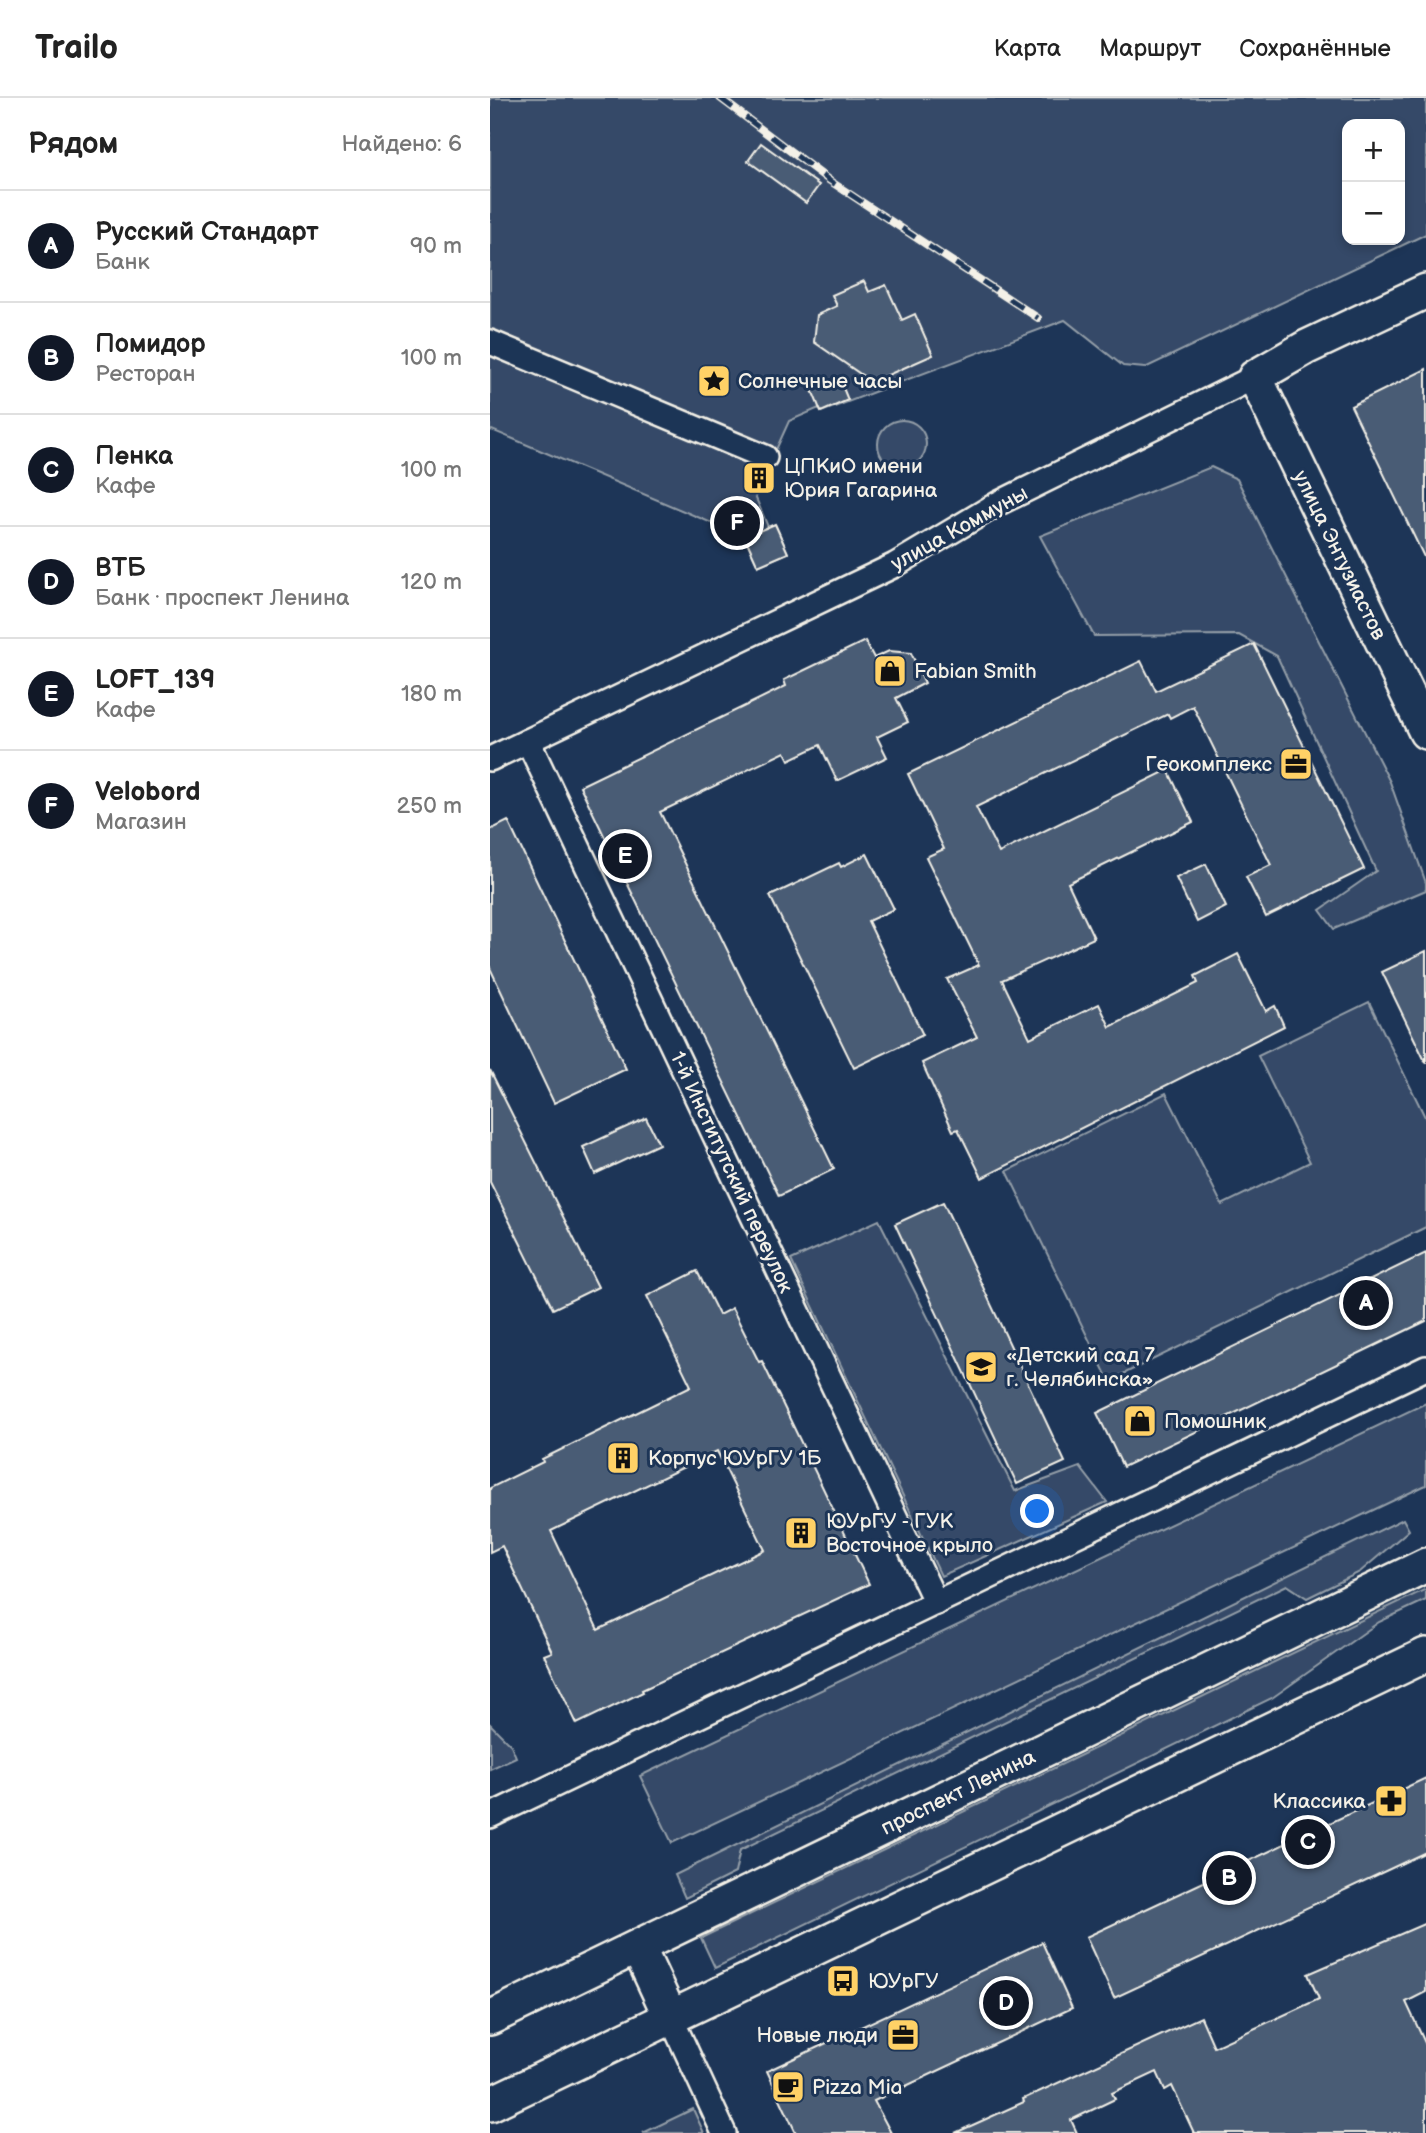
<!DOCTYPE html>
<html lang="ru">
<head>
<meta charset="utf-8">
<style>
  :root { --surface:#fff; --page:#f2f2f2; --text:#222; --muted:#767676; --line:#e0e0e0; --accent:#111827 }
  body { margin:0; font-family:"Balsamiq Sans",sans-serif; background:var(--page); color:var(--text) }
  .controls { position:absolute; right:21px; top:21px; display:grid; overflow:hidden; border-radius:14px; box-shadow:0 4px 10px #0003 }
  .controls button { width:63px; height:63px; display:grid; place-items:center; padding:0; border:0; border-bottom:2px solid var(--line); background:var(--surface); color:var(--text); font:35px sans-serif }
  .you { position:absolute; left:548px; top:1414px; width:24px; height:24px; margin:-18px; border:5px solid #fff; border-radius:50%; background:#1a73e8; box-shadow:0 0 0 10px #1a73e833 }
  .badge { display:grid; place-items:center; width:46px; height:46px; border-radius:50%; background:var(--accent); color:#fff; font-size:23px; font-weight:700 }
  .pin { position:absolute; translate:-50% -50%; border:4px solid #fff; box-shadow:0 2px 7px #0006 }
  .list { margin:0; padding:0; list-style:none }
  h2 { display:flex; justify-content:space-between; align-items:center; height:91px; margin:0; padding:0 28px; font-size:30px }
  h2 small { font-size:23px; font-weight:400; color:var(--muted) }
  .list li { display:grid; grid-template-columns:46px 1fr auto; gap:21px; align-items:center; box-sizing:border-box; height:112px; padding:0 28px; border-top:2px solid var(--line) }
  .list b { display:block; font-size:26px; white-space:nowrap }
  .list p { margin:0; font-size:23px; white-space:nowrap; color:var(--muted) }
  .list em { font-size:23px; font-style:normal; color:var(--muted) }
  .map { position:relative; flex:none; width:936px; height:2035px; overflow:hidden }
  header { display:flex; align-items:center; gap:42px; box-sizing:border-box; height:98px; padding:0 35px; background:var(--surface); border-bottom:2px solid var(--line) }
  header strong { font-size:33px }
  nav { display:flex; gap:38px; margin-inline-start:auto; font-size:24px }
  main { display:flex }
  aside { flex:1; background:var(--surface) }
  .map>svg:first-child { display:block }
</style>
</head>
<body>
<header>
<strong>Trailo</strong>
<nav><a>Карта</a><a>Маршрут</a><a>Сохранённые</a></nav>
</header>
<main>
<aside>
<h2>Рядом<small>Найдено: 6</small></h2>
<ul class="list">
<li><span class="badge">A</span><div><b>Русский Стандарт</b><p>Банк</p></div><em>90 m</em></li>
<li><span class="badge">B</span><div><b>Помидор</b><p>Ресторан</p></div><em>100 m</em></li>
<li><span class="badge">C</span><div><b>Пенка</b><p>Кафе</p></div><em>100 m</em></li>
<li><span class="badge">D</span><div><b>ВТБ</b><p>Банк · проспект Ленина</p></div><em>120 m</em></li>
<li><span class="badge">E</span><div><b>LOFT_139</b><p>Кафе</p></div><em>180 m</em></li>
<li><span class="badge">F</span><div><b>Velobord</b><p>Магазин</p></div><em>250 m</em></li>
</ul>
</aside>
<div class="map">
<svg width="936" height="2035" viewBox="0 0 936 2035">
  <rect width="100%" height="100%" fill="#1d3557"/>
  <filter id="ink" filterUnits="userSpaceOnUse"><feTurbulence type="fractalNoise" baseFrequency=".0143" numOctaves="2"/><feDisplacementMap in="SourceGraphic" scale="14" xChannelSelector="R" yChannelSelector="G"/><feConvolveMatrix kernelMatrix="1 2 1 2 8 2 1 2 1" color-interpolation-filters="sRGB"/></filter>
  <g filter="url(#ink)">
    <g fill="#354a67" stroke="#949ea8" stroke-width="2" fill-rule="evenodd">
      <path d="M0 0H936V136L655 270 633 268 575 222 331 314 329 310 299 323 265 398 278 429 285 426 298 455 268 468 255 439 2 332 0 333ZM857 26H910V142H857Z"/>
      <circle cx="412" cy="346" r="24"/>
      <polygon points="721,369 747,381 900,684 936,785 936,792 844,831 830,812 886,773 787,558 749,537 604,538 550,438"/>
      <polygon points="879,904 936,1021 936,1129 619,1283 517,1073 676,995 732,1107 820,1064 768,958"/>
      <polygon points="389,1122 525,1393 590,1369 617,1404 451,1478 301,1162"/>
      <polygon points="936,1305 936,1387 182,1745 150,1678"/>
      <polygon points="913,1421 919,1432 870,1474 817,1500 797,1487 250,1752 245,1775 195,1800 185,1777"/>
      <polygon points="936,1491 936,1502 889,1524 782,1600 225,1870 211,1840"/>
      <polygon points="0,1626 21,1647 26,1659 0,1671"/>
      <polygon points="203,2011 214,2035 153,2035"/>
    </g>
    <g fill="#485b74" stroke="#f4f1e8" stroke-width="2" fill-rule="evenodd">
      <polygon points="271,45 329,87 316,105 258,63"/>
      <polygon points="374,183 379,194 396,187 412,222 425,216 443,257 382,284 324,244 327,217 347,208 342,197"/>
      <polygon points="936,271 936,463 861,308"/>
      <polygon points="349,280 358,302 331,314 322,292"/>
      <polygon points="285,426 298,455 268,468 255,439"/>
      <polygon points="375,543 384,560 399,553 421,555 435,585 406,600 418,624 387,639 397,659 347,683 330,647 299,662 295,654 170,714 344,1071 289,1098 90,688 296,588 294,582"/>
      <polygon points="764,546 874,771 776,819 756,779 781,767 703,608 680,620 678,616 486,709 509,755 678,672 703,724 578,785 604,840 512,882 540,940 609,906 620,929 708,885 705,878 748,856 776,913 785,908 794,928 492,1080 468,1031 463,1033 432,965 487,939 457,881 489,867 436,759 454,751 418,676 651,563 666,593"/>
      <polygon points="18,723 136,971 64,1005 0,870 0,732"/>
      <polygon points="377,756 404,811 378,823 433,937 364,970 280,798 349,765 351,769"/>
      <polygon points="716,766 736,809 707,824 686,780"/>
      <polygon points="936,853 936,965 892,874"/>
      <polygon points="0,972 108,1189 63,1211 0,1084"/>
      <polygon points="156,1020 169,1046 105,1076 93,1049"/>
      <polygon points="453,1104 575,1364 527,1386 405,1126"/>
      <polygon points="936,1155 936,1223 633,1369 607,1315"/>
      <path d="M207 1173 229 1217 242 1210 269 1264 272 1263 379 1486 152 1592 153 1594 87 1626 54 1557 62 1554 12 1448 0 1454V1390L53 1364 52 1361 201 1288 157 1198ZM227 1353 275 1452 108 1532 61 1433Z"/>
      <polygon points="936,1680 936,1754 624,1900 596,1839"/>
      <polygon points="936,1825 936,1894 916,1904 936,1947 936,2035 704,2035 682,1988 675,1992 667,1974 622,1995 625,2001 581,2022 587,2035 465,2035 534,2004 533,2001 711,1919 724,1949 829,1901 818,1876"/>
      <polygon points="552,1844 582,1910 384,2003 401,2035 306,2035 277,1973"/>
    </g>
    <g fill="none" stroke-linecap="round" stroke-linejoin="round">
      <defs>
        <g id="street">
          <polyline points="0,244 275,359"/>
          <polyline points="38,643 446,1505"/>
          <polyline points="0,661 405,467 509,405 765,279"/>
          <polyline points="0,1718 936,1270"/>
          <polyline points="181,1920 234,2035"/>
        </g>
        <g id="secondary">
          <polyline points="936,193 817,249 765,279 936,634"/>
          <polyline points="148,1849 181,1920"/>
          <polyline points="0,1920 936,1467"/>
          <polyline points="0,2006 936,1557"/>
        </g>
      </defs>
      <use href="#street" stroke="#f4f1e8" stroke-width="28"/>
      <use href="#secondary" stroke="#f4f1e8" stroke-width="38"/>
      <use href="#street" stroke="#1d3557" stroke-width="23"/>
      <use href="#secondary" stroke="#1d3557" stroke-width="33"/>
      <defs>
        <polyline id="rail" points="230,0 340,83 548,220"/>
      </defs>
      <use href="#rail" stroke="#f4f1e8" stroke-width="8"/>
      <use href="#rail" stroke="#1d3557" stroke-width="5" stroke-dasharray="16" stroke-linecap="butt"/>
    </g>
  </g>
  <defs>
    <symbol id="sight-square" viewBox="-11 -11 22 22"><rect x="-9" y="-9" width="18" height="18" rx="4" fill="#ffd166" stroke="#1d3557"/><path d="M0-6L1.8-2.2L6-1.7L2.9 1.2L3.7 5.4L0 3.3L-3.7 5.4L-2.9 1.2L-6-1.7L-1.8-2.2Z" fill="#111"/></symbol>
    <symbol id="building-square" viewBox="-11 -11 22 22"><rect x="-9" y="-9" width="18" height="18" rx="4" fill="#ffd166" stroke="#1d3557"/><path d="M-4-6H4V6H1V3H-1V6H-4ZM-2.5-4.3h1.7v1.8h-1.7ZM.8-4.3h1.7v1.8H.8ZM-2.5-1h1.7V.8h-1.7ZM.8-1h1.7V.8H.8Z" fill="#111"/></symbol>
    <symbol id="shop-square" viewBox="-11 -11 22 22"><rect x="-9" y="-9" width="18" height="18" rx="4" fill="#ffd166" stroke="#1d3557"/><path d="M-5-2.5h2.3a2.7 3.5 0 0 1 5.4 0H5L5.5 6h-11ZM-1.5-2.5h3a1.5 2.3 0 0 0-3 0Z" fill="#111"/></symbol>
    <symbol id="office-square" viewBox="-11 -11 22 22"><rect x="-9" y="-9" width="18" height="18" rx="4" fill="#ffd166" stroke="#1d3557"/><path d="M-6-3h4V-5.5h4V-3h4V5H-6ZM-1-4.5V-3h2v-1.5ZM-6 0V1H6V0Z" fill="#111"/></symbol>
    <symbol id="school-square" viewBox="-11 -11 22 22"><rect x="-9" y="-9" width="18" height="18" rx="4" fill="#ffd166" stroke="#1d3557"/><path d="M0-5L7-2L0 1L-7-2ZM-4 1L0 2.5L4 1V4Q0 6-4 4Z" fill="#111"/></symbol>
    <symbol id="pharmacy-square" viewBox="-11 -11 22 22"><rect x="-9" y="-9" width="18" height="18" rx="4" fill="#ffd166" stroke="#1d3557"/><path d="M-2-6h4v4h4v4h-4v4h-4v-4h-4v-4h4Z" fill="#111"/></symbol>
    <symbol id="bus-square" viewBox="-11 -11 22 22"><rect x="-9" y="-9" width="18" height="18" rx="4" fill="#ffd166" stroke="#1d3557"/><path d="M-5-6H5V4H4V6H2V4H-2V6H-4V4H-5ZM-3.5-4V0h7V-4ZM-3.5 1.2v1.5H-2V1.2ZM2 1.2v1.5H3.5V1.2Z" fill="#111"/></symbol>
    <symbol id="cafe-square" viewBox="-11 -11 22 22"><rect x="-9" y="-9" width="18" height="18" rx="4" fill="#ffd166" stroke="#1d3557"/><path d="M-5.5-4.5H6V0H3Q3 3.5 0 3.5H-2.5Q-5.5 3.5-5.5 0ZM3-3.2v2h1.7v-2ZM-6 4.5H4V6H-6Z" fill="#111"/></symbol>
  </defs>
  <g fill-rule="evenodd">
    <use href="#sight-square" x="205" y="264" width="38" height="38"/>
    <use href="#building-square" x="250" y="361" width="38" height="38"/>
    <use href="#shop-square" x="381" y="554" width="38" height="38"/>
    <use href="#office-square" x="787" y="647" width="38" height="38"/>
    <use href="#school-square" x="472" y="1250" width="38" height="38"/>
    <use href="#shop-square" x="631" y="1304" width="38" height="38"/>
    <use href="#building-square" x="114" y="1341" width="38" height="38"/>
    <use href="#building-square" x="292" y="1416" width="38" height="38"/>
    <use href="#pharmacy-square" x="882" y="1684" width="38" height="38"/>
    <use href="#bus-square" x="334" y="1864" width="38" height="38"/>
    <use href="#office-square" x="394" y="1918" width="38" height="38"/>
    <use href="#cafe-square" x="279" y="1970" width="38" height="38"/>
  </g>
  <g text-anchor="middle" stroke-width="6" stroke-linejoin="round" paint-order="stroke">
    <g font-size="21" fill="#f4f1e8" stroke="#1d3557" text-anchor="start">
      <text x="248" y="290">Солнечные часы</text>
      <text x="294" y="375">ЦПКиО имени<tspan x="294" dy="24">Юрия Гагарина</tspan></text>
      <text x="424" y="580">Fabian Smith</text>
      <text x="782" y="673" text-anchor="end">Геокомплекс</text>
      <text x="516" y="1264">«Детский сад 7<tspan x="516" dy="24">г. Челябинска»</tspan></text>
      <text x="674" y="1330">Помошник</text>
      <text x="158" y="1367">Корпус ЮУрГУ 1Б</text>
      <text x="336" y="1430">ЮУрГУ - ГУК<tspan x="336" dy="24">Восточное крыло</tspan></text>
      <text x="876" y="1710" text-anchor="end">Классика</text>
      <text x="378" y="1890">ЮУрГУ</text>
      <text x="388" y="1944" text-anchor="end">Новые люди</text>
      <text x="322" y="1996">Pizza Mia</text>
    </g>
    <g font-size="21" fill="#f4f1e8" stroke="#1d3557">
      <text transform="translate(469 430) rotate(-29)" y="7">улица Коммуны</text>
      <text transform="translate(850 457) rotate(64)" y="7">улица Энтузиастов</text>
      <text transform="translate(242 1074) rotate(65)" y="7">1-й Институтский переулок</text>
      <text transform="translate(468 1694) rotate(-26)" y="7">проспект Ленина</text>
    </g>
  </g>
</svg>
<div class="controls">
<button>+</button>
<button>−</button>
</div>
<div class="you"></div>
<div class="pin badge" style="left:876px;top:1205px">A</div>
<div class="pin badge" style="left:739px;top:1780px">B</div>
<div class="pin badge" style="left:818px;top:1744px">C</div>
<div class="pin badge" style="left:516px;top:1905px">D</div>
<div class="pin badge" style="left:135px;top:758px">E</div>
<div class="pin badge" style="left:247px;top:425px">F</div>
</div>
</main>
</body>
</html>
